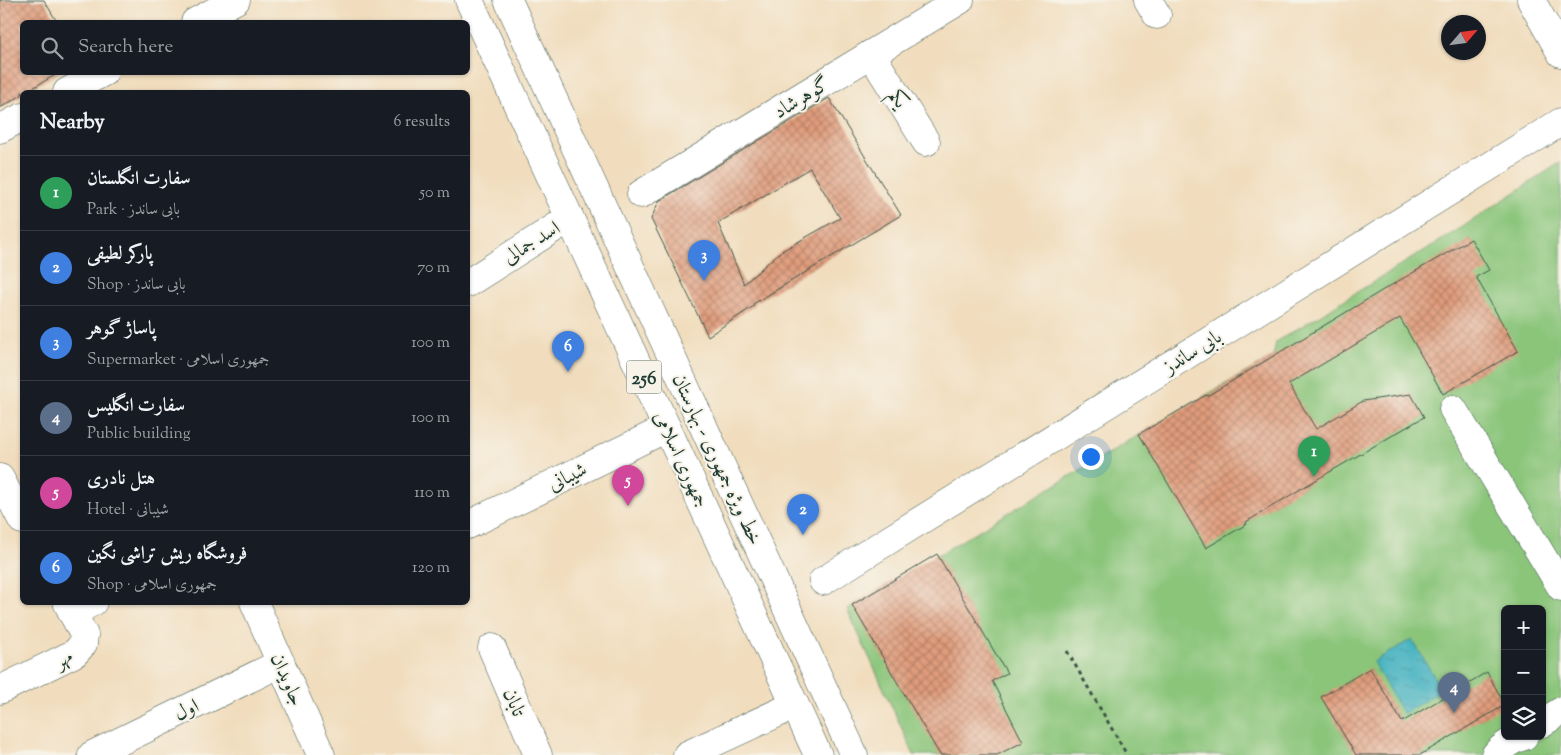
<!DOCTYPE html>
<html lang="en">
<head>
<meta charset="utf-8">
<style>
  :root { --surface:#171b24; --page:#242831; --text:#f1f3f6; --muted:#9ea1a6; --line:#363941; --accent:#1a73e8 }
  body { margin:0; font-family:"Sorts Mill Goudy",Amiri,serif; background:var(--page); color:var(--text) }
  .controls { position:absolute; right:15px; bottom:15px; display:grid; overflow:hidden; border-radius:8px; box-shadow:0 1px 4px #0004 }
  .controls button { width:45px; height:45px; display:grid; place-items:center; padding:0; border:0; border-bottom:1px solid var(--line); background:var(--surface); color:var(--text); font:25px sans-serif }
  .compass { position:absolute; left:1441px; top:15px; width:45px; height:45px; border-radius:50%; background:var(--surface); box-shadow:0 1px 4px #0004; rotate:62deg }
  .you { position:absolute; left:1090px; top:456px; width:18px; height:18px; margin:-12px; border:4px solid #fff; border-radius:50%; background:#1a73e8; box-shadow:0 0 0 8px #1a73e833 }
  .badge { display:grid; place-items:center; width:32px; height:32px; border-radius:50%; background:var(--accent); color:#fff; font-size:16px; font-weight:700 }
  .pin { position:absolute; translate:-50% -41px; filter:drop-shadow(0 1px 2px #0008) }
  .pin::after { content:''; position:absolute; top:26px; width:18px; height:15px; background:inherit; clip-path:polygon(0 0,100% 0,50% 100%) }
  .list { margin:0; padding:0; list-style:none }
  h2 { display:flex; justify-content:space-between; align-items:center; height:65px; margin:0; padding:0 20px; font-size:21px }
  h2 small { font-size:16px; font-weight:400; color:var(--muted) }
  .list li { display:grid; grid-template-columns:32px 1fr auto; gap:15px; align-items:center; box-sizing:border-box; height:75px; padding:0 20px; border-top:1px solid var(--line) }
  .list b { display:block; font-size:19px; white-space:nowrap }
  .list p { margin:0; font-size:16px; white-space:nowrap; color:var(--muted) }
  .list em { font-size:16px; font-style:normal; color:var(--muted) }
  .icon { flex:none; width:28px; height:28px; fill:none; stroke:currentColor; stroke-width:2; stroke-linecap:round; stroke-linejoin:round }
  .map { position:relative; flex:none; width:1561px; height:755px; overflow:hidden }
  .search { position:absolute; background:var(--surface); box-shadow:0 1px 4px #0004; left:20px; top:20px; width:450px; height:55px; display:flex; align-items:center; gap:12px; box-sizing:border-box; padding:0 18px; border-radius:8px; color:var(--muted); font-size:19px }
  .panel { position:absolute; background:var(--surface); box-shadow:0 1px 4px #0004; left:20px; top:90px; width:450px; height:515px; border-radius:8px }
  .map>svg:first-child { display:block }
</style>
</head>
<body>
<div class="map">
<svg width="1561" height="755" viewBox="0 0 1561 755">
  <defs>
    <pattern id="water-ripples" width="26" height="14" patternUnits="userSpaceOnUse" patternTransform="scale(1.25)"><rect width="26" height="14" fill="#44b2c1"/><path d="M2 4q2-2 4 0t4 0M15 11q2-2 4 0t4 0" fill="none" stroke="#38929e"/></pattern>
    <pattern id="building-cross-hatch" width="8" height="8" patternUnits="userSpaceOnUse" patternTransform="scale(1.25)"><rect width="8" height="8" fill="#e09c7c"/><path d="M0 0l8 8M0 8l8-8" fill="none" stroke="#b58066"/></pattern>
  </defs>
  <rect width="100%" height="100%" fill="#f7f3e8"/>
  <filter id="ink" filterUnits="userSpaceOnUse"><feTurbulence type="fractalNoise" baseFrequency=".02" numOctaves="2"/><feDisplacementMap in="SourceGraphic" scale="10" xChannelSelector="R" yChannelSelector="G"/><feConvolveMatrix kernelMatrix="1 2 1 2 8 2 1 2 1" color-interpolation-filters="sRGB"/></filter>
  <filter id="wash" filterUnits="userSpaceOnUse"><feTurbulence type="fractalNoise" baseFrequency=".0096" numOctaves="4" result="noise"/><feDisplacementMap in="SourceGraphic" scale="20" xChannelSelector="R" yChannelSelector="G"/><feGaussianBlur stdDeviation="1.12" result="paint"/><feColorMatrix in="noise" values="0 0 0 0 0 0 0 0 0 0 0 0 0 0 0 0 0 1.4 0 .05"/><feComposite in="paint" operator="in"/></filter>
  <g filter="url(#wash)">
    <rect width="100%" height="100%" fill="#f1ddbd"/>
    <path fill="#8ac57a" stroke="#548157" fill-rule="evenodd" d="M1561 162V755H914L847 609 1206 395 1273 357 1276 342 1461 228ZM1505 609H1542V736H1505Z"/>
    <polygon fill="url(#water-ripples)" stroke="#32787a" points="1412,639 1442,690 1403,714 1373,662"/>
    <g id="blocks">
      <g fill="url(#building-cross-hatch)" fill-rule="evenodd">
        <polygon points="0,0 44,0 57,22 22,22 22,72 60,72 26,92 22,92 22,95 0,108"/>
        <path d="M829 98 901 215 753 304 754 306 708 336 651 219 659 201ZM810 168 840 218 780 252 744 284 718 223Z"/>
        <polygon points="1471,239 1489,270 1476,277 1518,351 1443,394 1400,318 1289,384 1316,429 1363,401 1411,394 1424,417 1304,487 1246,522 1247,524 1206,548 1139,434 1206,395 1207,396 1383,290"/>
        <polygon points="937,554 1007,673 992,681 1023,742 997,755 940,755 852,605"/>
        <polygon points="1370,668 1402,722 1487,672 1505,705 1420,755 1356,755 1321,697"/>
      </g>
    </g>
  </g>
  <g filter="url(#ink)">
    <use href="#blocks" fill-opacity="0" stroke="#3e5549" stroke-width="1"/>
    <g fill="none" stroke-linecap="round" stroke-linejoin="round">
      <defs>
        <g id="minor">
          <polyline points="508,0 854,755"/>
          <polyline points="1148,0 1157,15"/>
          <polyline points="1531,0 1561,53"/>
          <polyline points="195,22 236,0"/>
          <polyline points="871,54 926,142"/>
          <polyline points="67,92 104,72"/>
          <polyline points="0,129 22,117"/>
          <polyline points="641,194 960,0"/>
          <polyline points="468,283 570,218"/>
          <polyline points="1453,409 1561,587"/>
          <polyline points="0,478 22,520"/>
          <polyline points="468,525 667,428"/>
          <polyline points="823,581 1561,122"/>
          <polyline points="254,602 321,755"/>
          <polyline points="72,613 93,602"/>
          <polyline points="492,648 538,755"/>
          <polyline points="0,690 75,653 83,644 84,635 67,602"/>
          <polyline points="1542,723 1561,711"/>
          <polyline points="92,755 281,663"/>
          <polyline points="687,755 795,705"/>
          <path d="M1495 755C1502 746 1514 739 1524 736"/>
        </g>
        <polyline id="major" points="469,0 818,755"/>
      </defs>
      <use href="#minor" stroke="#3e5549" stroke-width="29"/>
      <use href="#major" stroke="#3e5549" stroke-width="29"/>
      <polyline stroke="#3e5549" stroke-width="3" stroke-dasharray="4 4" stroke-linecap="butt" points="1067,651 1127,755"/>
      <use href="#minor" stroke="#fff" stroke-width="28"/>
      <use href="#major" stroke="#fff" stroke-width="28"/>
    </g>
  </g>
  <g text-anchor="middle" stroke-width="4" stroke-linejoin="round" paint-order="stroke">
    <rect fill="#f7f3e8" stroke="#60746a" stroke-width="1" x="626.5" y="360.5" width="35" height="33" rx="4"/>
    <g font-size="19" font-weight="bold" fill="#1f3d34">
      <text x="644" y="384">256</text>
    </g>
    <g font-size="20" fill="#1f3d34" stroke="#f7f3e8">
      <text transform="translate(801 97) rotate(-31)" y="7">گوهرشاد</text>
      <text transform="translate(899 98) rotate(58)" y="7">یکم</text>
      <text transform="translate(531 242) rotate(-32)" y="7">اسد جمالی</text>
      <text transform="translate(1192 351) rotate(-32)" y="7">بابی ساندز</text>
      <text transform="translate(682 459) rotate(65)" y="7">جمهوری اسلامی</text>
      <text transform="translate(718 459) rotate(65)" y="7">خط ویژه جمهوری - بهارستان</text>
      <text transform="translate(567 476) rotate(-26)" y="7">شیبانی</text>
      <text transform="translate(63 658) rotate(-30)" y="7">مهر</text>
      <text transform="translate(288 679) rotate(66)" y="7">جاویدان</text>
      <text transform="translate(515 702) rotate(67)" y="7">تابان</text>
      <text transform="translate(186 709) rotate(-26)" y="7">اول</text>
    </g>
  </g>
</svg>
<div class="controls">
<button>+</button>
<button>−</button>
<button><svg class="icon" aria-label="layers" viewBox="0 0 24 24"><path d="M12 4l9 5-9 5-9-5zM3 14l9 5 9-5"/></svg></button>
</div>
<svg class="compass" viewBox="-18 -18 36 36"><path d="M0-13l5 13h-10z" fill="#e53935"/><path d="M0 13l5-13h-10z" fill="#9ea1a6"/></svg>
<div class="you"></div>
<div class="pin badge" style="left:1314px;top:477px;background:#2e9e5b">1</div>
<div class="pin badge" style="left:803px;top:535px;background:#3f7fe0">2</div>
<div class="pin badge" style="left:704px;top:281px;background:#3f7fe0">3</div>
<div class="pin badge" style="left:1454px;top:713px;background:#5c6f8a">4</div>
<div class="pin badge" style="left:628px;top:506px;background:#d1479c">5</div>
<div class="pin badge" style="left:568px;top:372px;background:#3f7fe0">6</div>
<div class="search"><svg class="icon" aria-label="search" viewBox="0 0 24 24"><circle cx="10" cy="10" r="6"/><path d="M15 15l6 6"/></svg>Search here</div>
<section class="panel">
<h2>Nearby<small>6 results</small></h2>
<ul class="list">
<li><span class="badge" style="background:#2e9e5b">1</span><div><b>سفارت انگلستان</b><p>Park · بابی ساندز</p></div><em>50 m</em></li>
<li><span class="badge" style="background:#3f7fe0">2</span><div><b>پارکر لطیفی</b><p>Shop · بابی ساندز</p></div><em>70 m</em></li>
<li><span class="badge" style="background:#3f7fe0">3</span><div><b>پاساژ گوهر</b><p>Supermarket · جمهوری اسلامی</p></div><em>100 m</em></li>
<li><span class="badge" style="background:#5c6f8a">4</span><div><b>سفارت انگلیس</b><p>Public building</p></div><em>100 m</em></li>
<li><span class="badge" style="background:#d1479c">5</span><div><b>هتل نادری</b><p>Hotel · شیبانی</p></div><em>110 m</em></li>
<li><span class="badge" style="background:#3f7fe0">6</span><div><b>فروشگاه ریش تراشی نگین</b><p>Shop · جمهوری اسلامی</p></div><em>120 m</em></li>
</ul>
</section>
</div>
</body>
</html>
